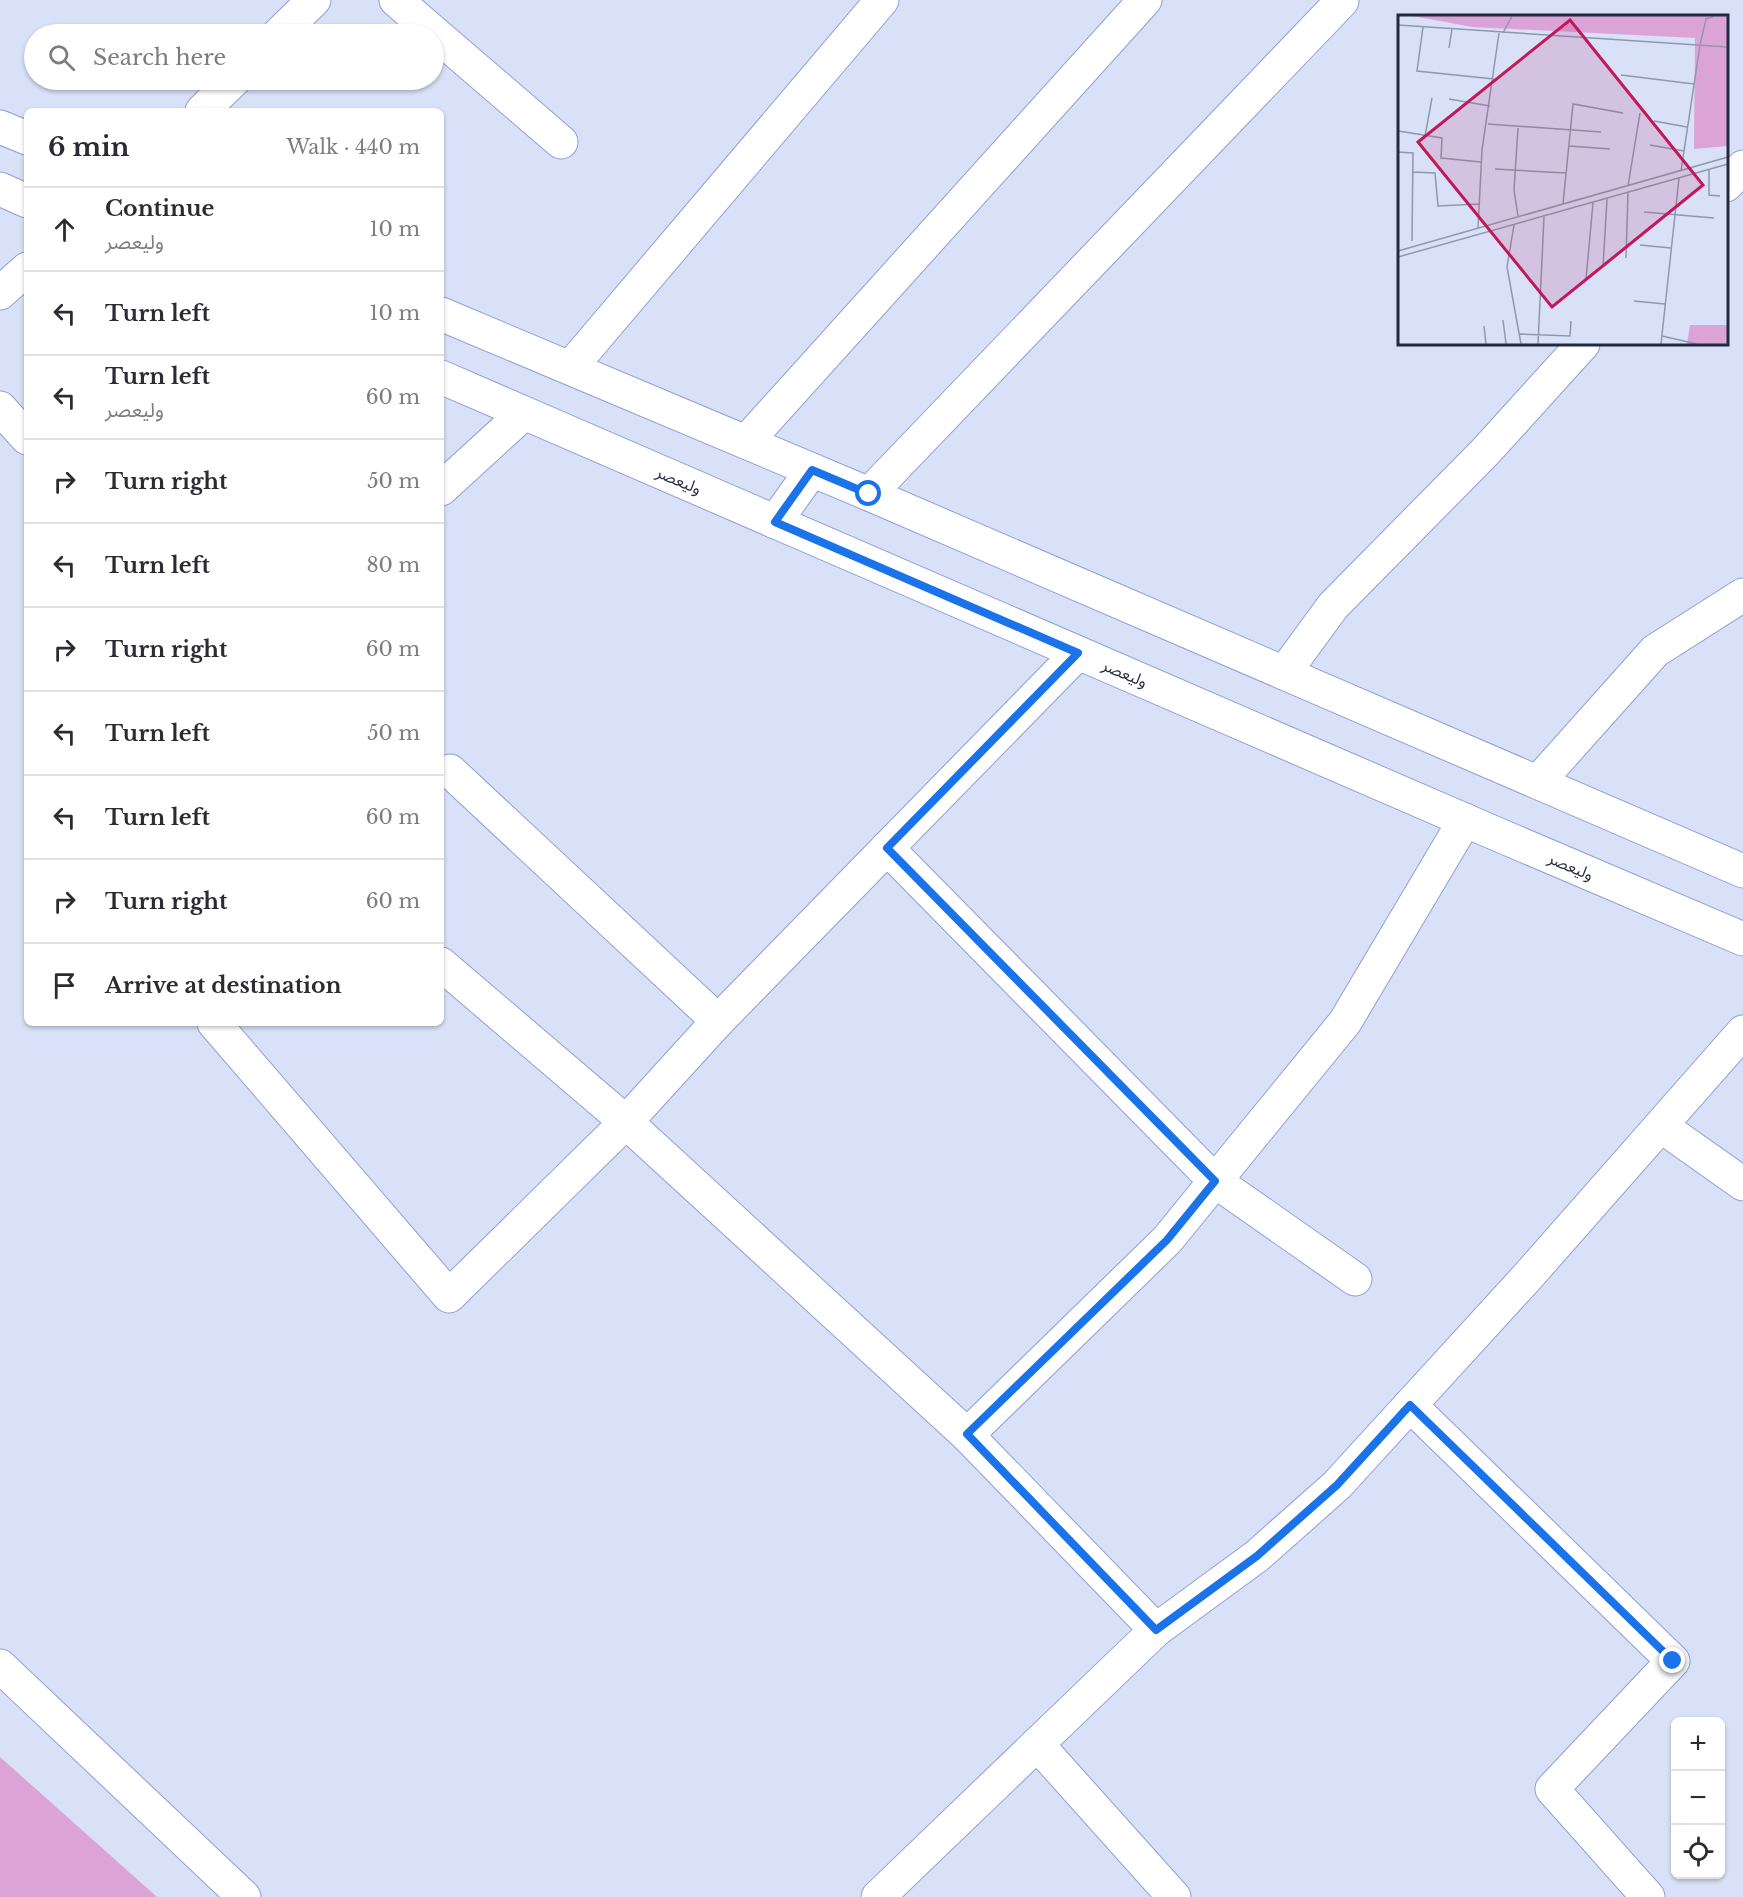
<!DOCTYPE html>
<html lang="en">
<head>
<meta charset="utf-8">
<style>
  :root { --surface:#fff; --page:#f7f7f7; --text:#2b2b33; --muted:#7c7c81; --line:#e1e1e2 }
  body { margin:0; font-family:"Libre Baskerville","Noto Sans Arabic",serif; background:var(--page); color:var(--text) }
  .controls { position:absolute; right:18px; bottom:18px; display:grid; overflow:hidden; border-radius:9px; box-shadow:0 2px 4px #0004 }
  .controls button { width:54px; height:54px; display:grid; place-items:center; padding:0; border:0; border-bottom:2px solid var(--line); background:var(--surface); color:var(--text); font:30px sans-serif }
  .stop { position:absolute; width:18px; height:18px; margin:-14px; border:4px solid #1a73e8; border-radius:50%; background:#fff }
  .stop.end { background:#1a73e8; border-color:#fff; box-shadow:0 2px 6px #0008 }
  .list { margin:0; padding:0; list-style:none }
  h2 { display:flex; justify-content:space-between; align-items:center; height:78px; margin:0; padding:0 24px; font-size:26px }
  h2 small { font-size:20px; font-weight:400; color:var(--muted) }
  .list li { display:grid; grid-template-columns:39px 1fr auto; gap:18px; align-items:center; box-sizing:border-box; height:84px; padding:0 24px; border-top:2px solid var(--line) }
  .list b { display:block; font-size:22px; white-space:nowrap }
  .list p { margin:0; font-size:20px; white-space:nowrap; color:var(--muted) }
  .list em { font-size:20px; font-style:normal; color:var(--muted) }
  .icon { flex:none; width:33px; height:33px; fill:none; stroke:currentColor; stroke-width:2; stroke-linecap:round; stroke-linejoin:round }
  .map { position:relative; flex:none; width:1743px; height:1897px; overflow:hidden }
  .search { position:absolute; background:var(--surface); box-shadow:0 2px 4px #0004; left:24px; top:24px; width:420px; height:66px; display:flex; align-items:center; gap:15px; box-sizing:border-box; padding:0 21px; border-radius:33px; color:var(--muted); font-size:22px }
  .panel { position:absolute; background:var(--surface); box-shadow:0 2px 4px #0004; left:24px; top:108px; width:420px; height:918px; border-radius:9px }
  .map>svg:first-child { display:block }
</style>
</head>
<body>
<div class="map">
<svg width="1743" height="1897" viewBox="0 0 1743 1897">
  <rect width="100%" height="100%" fill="#d8e1f7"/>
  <polygon fill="#dca3d7" points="0,1757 157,1897 0,1897"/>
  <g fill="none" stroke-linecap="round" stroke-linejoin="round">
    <defs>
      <g id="minor">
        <polyline points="396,0 561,142"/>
        <polyline points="279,34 314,0"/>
        <polyline points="202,111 234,80"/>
        <polyline points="0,127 27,138"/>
        <polyline points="1726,185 1743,167"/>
        <polyline points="0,189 27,201"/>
        <polyline points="0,293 27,269"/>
        <polyline points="441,314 869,494 1743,871"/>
        <polyline points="570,368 882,0"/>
        <polyline points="441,377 1492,832 1743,939"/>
        <polyline points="0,408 27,438"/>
        <polyline points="746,442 1145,0"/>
        <polyline points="441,489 524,413"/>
        <polyline points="869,494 1342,1"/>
        <polyline points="775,522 812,470"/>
        <polyline points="1284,673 1333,606 1486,451 1583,344"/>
        <polyline points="450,771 718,1021"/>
        <polyline points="1538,782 1655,651 1743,595"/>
        <polyline points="887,848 1215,1181 1355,1279"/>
        <polyline points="441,964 626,1122 967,1435 1156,1630"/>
        <polyline points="214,1023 449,1296 626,1122 718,1021 1078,653"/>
        <polyline points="1661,1126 1743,1184"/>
        <polyline points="1410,1405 1673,1661 1552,1789 1648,1897"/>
        <polyline points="967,1435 1167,1240 1345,1022 1465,820"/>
        <polyline points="0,1666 244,1897"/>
        <polyline points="1037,1744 1174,1897"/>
        <polyline points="878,1897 1156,1630 1257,1556 1337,1485 1530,1274 1743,1032"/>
      </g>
    </defs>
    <use href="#minor" stroke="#8ea0d5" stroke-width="35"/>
    <use href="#minor" stroke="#fff" stroke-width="33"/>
  </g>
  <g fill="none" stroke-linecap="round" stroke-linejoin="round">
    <polyline stroke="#1a73e8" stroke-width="8" points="869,494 812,470 775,522 1078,653 887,848 1215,1181 1167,1240 967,1434 1156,1630 1257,1556 1337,1485 1410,1405 1673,1661"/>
  </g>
  <g text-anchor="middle" stroke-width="5" stroke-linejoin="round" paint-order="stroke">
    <g font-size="16" fill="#232a3f" stroke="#fff">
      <text transform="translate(679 480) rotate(23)" y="6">ولیعصر</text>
      <text transform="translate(1125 673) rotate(23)" y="6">ولیعصر</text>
      <text transform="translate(1571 866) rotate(23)" y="6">ولیعصر</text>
    </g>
  </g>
  <g transform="translate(1398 15)">
    <rect width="330" height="330" fill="#d8e1f7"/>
    <path d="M15 1H330V131L296 134 297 23 74 12ZM292 310H330V329H289Z" fill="#dca3d7"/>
    <path fill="none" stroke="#9098ad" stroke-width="1.5" d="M0 10 330 32M25 12 19 56 96 64M105 18 114 1M51 33 54 14M223 60 296 69M51 84 92 91M256 106 289 112M90 109 203 117M0 116 44 123 43 143 83 147M27 121 34 83M252 130 286 136M171 131 212 134M0 137 15 138 14 226M97 154 168 158M311 154V180L322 181M283 156 302 30 308 4 316 1M15 157 37 158 40 191 81 189M230 171 242 98M165 189 175 89 225 98M246 197 316 203M120 201 116 175 120 113M116 210 109 252 123 329M80 213 84 135 101 18M242 230 273 233M0 236 330 142M0 242 330 149M228 243 230 178M205 252 209 184M188 264 195 188M236 286 267 289M105 305 108 329M86 311 88 329M122 319 172 321 173 306M264 321 299 329M140 329 146 202M263 329 281 163"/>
    <path fill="#c2185b" fill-opacity="0.15" stroke="#c2185b" stroke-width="3" d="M172 5 305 170 154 292 20 127Z"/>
    <rect width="330" height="330" fill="none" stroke="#232a3f" stroke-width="3"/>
  </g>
</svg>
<div class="controls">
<button>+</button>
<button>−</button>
<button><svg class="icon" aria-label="locate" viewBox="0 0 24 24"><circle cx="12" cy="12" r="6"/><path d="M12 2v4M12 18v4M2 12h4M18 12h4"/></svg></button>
</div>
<div class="stop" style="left:869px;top:494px"></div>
<div class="stop end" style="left:1673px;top:1661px"></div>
<div class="search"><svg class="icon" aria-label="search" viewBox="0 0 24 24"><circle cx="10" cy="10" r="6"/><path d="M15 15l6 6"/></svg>Search here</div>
<section class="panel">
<h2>6 min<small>Walk · 440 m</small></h2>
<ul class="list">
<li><svg class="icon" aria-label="ahead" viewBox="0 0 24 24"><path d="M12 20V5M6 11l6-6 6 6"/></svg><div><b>Continue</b><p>ولیعصر</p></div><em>10 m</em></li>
<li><svg class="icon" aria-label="left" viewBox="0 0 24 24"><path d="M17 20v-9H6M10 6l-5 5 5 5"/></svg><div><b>Turn left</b></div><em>10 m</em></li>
<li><svg class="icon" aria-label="left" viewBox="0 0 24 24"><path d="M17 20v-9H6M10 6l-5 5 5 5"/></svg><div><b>Turn left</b><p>ولیعصر</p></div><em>60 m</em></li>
<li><svg class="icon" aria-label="right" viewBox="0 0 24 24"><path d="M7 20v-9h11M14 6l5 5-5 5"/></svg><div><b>Turn right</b></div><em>50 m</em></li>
<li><svg class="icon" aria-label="left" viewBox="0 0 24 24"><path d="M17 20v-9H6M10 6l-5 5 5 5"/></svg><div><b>Turn left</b></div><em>80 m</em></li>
<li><svg class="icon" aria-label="right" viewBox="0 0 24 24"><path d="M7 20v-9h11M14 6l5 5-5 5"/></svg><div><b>Turn right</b></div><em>60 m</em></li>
<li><svg class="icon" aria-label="left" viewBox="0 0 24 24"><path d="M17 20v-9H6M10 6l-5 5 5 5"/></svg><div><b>Turn left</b></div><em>50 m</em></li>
<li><svg class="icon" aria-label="left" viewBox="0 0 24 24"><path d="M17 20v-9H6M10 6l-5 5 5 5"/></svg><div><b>Turn left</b></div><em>60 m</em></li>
<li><svg class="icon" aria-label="right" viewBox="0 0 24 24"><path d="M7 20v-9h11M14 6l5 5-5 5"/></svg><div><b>Turn right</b></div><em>60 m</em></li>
<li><svg class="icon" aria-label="arrive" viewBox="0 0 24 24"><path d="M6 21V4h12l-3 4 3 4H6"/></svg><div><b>Arrive at destination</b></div></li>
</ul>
</section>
</div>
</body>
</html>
